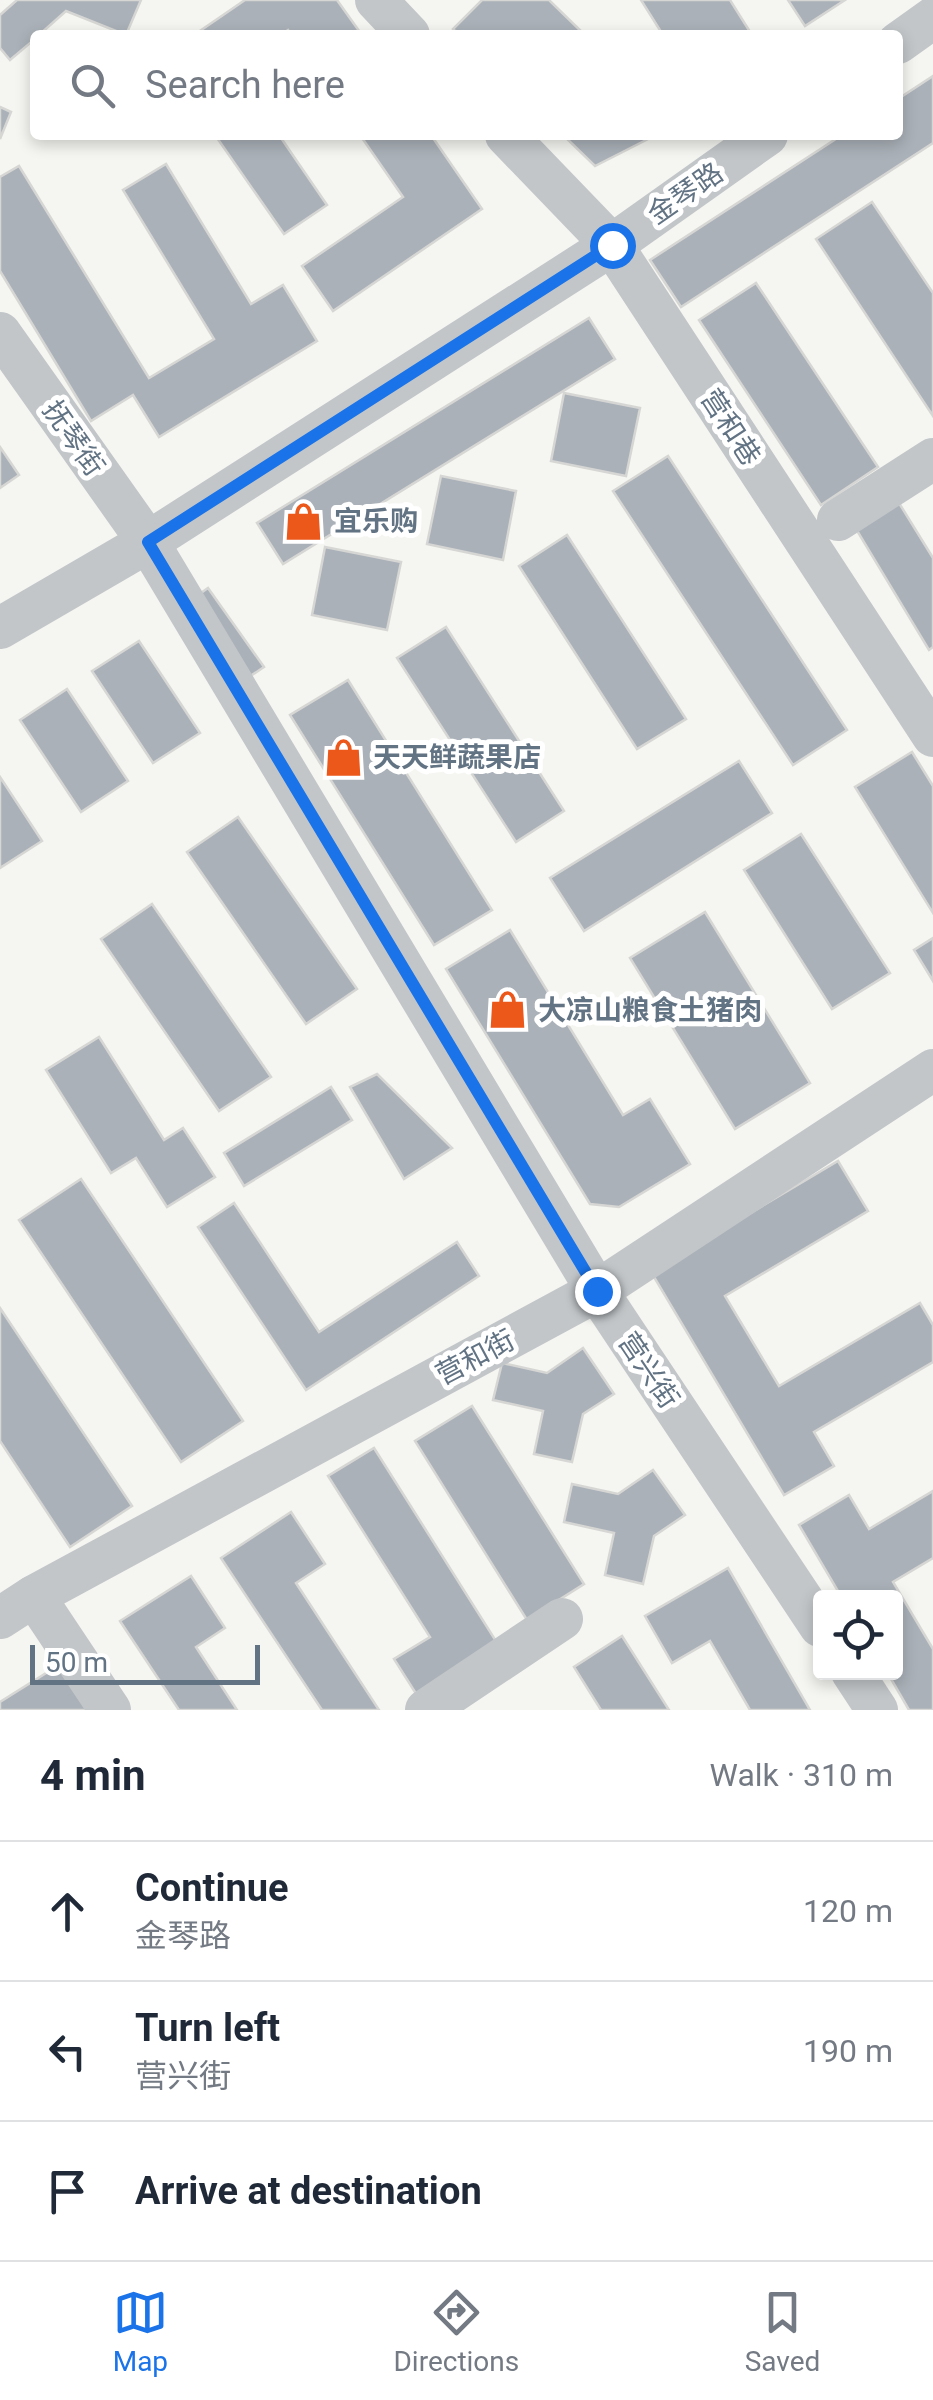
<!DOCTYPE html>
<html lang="en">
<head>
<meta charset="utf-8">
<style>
  :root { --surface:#fff; --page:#f2f2f3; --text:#1f2937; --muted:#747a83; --line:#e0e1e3; --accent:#1a73e8 }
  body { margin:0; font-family:Roboto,"Noto Sans SC",sans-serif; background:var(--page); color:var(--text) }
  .controls { position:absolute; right:30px; bottom:30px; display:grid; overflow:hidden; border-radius:10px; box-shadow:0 5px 15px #0003 }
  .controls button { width:90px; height:90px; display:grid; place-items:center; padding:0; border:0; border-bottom:2px solid var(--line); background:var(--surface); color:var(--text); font:50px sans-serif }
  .scale { position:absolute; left:30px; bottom:25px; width:230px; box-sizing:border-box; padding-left:10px; border:5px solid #627384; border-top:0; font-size:28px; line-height:35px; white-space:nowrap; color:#627384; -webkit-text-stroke:8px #fff; paint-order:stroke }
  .stop { position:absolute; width:30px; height:30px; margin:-22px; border:8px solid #1a73e8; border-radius:50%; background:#fff }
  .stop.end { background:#1a73e8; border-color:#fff; box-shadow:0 2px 10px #0008 }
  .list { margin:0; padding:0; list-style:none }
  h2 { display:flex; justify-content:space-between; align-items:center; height:130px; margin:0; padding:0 40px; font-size:42px }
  h2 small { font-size:32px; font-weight:400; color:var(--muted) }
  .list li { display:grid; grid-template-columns:65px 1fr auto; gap:30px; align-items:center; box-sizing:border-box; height:140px; padding:0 40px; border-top:2px solid var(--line) }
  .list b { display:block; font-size:38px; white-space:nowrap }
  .list p { margin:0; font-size:32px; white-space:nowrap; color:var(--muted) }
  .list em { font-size:32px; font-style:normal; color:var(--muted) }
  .icon { flex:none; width:55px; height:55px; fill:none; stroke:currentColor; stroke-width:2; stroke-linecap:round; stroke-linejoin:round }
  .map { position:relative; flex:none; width:933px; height:1710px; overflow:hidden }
  .search { position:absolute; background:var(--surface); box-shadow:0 5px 15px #0003; left:30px; right:30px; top:30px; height:110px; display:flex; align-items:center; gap:25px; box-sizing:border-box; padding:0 35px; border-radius:10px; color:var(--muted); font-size:38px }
  .sheet { height:550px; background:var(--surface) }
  nav { display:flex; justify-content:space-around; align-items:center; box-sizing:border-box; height:140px; border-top:2px solid var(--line); background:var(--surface); font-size:28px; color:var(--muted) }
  nav a { display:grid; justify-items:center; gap:5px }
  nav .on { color:var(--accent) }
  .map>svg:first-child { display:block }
</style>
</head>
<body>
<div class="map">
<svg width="933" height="1710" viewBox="0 0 933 1710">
  <rect width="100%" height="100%" fill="#f5f5f1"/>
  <g fill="#aab1b8" stroke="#d6d6d4" stroke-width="2.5">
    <polygon points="17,0 141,0 126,35 66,11 39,35 35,35 35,39 10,60 0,48 0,15"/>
    <polygon points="245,0 337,0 362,35 291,35 288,30 281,35 194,35"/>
    <polygon points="482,0 549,0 585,35 459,35 453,29"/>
    <polygon points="641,0 730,0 752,35 663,35"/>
    <polygon points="788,0 845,0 805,26"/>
    <polygon points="933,76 933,143 681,307 650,260 842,135 898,135 898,99"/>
    <polygon points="0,107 11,112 0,139"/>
    <polygon points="215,135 279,135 327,205 284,234"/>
    <polygon points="360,135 431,135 482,209 333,311 302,266 403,197"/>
    <polygon points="563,135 656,135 595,166"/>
    <polygon points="166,164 251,304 283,285 317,341 159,437 133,395 91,421 0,271 0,177 19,166 149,378 214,339 123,190"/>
    <polygon points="872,202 933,293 933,416 816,239"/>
    <polygon points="756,283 878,467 821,505 699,320"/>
    <polygon points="589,318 615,359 283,564 257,523"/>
    <polygon points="564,393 640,408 626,476 551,461"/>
    <polygon points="0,447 19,475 0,488"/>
    <polygon points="668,456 847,730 793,765 613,491"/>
    <polygon points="441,476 516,491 503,560 427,544"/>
    <polygon points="899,503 933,558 933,647 929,650 856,529"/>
    <polygon points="567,535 686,719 637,749 519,566"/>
    <polygon points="325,547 401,562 387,630 312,615"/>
    <polygon points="208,588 264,667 243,681 188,602"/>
    <polygon points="446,627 564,811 516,842 397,658"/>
    <polygon points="139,641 200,733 153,763 92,671"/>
    <polygon points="348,680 492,910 434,945 290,715"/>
    <polygon points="67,689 128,781 81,812 20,720"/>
    <polygon points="912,752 933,786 933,913 855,787"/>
    <polygon points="739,761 772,813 584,931 550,878"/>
    <polygon points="0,777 42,841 0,868"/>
    <polygon points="238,817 357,989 306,1024 187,852"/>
    <polygon points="801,834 890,973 832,1009 744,870"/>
    <polygon points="152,904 271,1077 219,1111 101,939"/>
    <polygon points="705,912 810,1083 735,1129 630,958"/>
    <polygon points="510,930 623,1115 650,1099 690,1164 619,1207 590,1204 446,969"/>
    <polygon points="933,938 933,981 914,950"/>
    <polygon points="99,1037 164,1140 183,1128 215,1177 167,1207 136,1158 111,1173 46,1070"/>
    <polygon points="377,1074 452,1148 404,1179 350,1087"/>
    <polygon points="331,1087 352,1120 244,1186 224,1153"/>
    <polygon points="838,1161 868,1211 725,1296 779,1386 920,1303 933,1325 933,1362 814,1432 834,1466 784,1495 651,1272"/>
    <polygon points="81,1179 243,1421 181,1462 19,1220"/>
    <polygon points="234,1203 319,1332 457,1242 479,1276 306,1390 198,1227"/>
    <polygon points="0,1308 132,1506 70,1547 0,1441"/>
    <polygon points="583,1348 614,1394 583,1414 572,1462 534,1454 543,1411 493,1400 502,1363 547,1373"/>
    <polygon points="472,1406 584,1584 527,1620 415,1441"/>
    <polygon points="374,1448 501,1649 420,1700 394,1659 430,1637 328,1476"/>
    <polygon points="653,1470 685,1515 654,1536 643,1584 605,1575 614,1533 564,1522 572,1484 618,1494"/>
    <polygon points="933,1491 933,1558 893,1582 933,1649 933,1710 909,1710 887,1672 896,1672 896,1598 842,1598 799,1525 849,1495 869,1529"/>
    <polygon points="291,1512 325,1564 296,1583 379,1710 322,1710 221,1558"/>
    <polygon points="728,1568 810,1710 750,1710 710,1641 672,1663 645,1616"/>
    <polygon points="191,1576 225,1628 196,1647 237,1710 179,1710 120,1621"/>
    <polygon points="622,1636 669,1710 601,1710 574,1667"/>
    <polygon points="59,1665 88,1710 0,1710 0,1702"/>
  </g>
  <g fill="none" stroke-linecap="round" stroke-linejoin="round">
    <g stroke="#c2c6c9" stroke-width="42">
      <polyline points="376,0 409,35"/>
      <polyline points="898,43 933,18"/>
      <polyline points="506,135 612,245 933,736"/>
      <polyline points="0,333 148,542 597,1291 820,1626"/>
      <polyline points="838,520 933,459"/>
      <polyline points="0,628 148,542 612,245 767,135"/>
      <polyline points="34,1596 110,1710"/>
      <polyline points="0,1618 34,1596 597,1291 933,1070"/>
      <polyline points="852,1672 877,1710"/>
      <polyline points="426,1710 562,1619"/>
    </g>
  </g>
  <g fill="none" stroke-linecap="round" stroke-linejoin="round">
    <polyline stroke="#1a73e8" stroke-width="12" points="597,1291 148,542 612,245"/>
  </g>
  <defs>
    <symbol id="shop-bare" viewBox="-9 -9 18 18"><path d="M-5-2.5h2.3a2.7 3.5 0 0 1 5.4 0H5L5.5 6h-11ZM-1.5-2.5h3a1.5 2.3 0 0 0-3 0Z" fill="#ec571a" stroke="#fff" stroke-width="2.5" paint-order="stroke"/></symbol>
  </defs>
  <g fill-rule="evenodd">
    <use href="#shop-bare" x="276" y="494" width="55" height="55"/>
    <use href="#shop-bare" x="316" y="730" width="55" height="55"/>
    <use href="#shop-bare" x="480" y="982" width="55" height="55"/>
  </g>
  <g text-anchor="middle" stroke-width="10" stroke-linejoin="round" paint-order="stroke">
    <g font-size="28" fill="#627384" stroke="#fff">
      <text transform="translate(685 193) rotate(-35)" y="10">金琴路</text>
      <text transform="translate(731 427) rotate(57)" y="10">营和巷</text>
      <text transform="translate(74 438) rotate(55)" y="10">抚琴街</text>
      <text transform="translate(475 1357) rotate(-28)" y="10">营和街</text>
      <text transform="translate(649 1370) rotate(56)" y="10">营兴街</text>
    </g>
    <g font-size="28" font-weight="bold" fill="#627384" stroke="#fff" text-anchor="start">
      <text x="334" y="531">宜乐购</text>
      <text x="373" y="767">天天鲜蔬果店</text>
      <text x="538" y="1020">大凉山粮食土猪肉</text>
    </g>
  </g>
</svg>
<div class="controls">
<button><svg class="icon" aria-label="locate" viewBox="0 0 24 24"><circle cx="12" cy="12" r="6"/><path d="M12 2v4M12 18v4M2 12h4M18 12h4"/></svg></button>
</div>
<div class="scale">50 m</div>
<div class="stop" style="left:612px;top:245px"></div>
<div class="stop end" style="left:597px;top:1291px"></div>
<div class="search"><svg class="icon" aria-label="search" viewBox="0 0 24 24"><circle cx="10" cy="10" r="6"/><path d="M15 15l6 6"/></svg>Search here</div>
</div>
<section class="sheet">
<h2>4 min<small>Walk · 310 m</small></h2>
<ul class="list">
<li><svg class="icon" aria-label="ahead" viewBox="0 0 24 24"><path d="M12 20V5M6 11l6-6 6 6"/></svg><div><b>Continue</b><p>金琴路</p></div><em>120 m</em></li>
<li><svg class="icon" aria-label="left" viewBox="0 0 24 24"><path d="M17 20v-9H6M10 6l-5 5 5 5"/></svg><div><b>Turn left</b><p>营兴街</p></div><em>190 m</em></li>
<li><svg class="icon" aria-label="arrive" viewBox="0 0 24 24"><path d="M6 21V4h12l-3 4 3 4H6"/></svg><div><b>Arrive at destination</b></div></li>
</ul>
</section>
<nav>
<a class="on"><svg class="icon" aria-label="map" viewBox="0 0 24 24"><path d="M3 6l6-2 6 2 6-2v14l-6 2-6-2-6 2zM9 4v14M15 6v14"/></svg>Map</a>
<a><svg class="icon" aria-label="directions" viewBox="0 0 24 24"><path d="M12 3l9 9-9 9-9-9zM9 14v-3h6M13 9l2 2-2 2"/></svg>Directions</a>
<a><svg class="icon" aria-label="saved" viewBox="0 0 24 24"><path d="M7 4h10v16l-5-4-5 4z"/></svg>Saved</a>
</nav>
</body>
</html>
